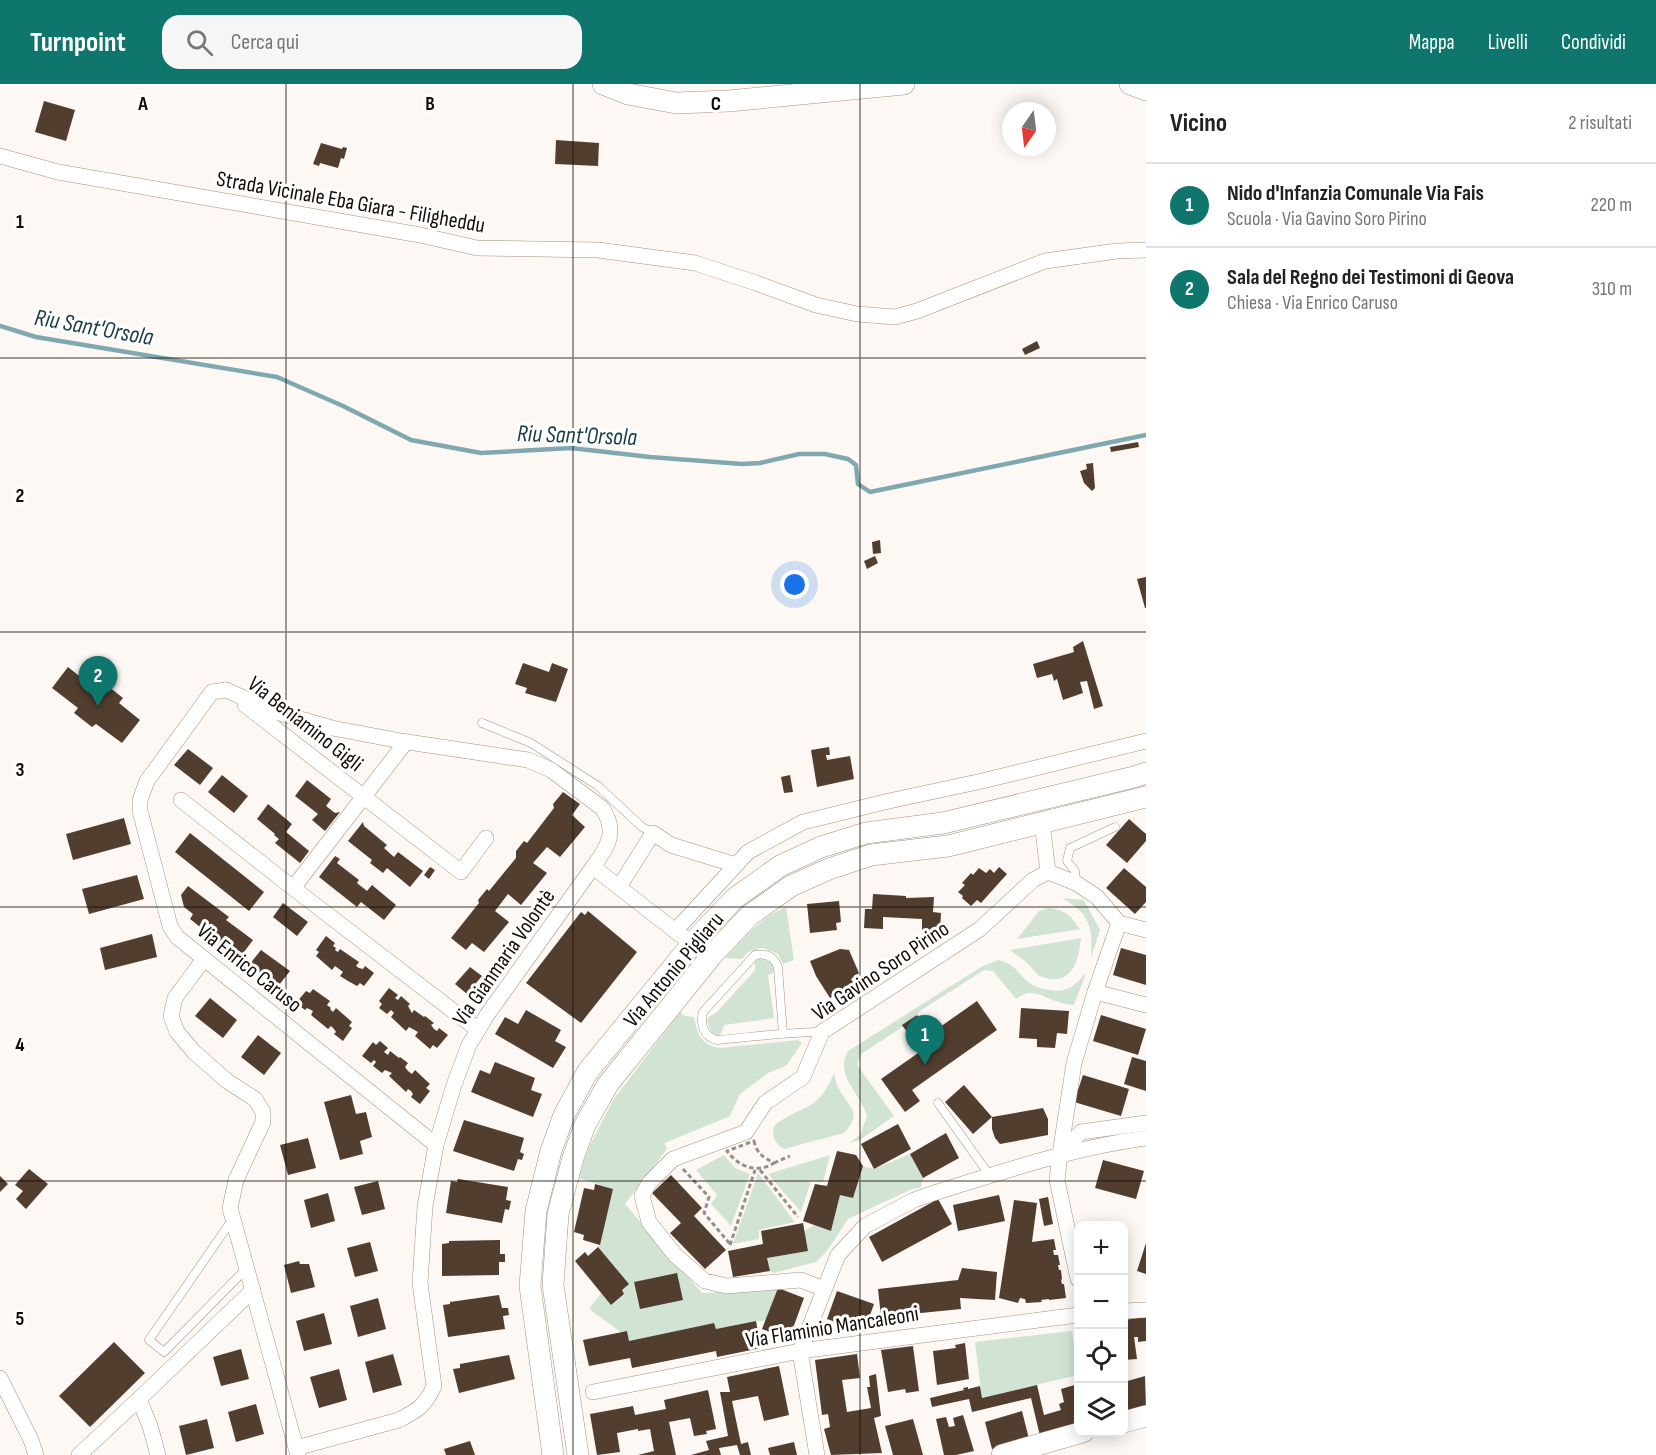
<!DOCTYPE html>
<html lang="it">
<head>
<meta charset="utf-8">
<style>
  :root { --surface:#fff; --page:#f6f6f6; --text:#222; --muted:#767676; --line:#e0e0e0; --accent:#0f766e }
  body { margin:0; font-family:"Sofia Sans Condensed",sans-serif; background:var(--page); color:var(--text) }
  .controls { position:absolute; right:18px; bottom:18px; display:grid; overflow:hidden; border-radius:12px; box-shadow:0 3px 15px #0003 }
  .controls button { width:54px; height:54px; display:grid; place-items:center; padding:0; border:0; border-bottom:2px solid var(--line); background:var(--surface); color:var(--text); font:30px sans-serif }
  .compass { position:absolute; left:1002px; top:18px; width:54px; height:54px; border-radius:50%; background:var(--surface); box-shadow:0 3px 15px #0003; rotate:194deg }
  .you { position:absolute; left:795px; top:501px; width:21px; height:21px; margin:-15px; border:4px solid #fff; border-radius:50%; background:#1a73e8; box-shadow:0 0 0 9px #1a73e833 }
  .badge { display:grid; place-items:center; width:39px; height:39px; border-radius:50%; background:var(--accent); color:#fff; font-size:20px; font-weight:700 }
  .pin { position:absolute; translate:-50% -50px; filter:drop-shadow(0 2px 3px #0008) }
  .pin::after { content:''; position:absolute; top:32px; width:21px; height:18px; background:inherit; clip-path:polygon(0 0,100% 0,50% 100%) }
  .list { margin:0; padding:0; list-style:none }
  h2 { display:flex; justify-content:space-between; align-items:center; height:78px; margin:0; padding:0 24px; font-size:26px }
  h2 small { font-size:20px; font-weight:400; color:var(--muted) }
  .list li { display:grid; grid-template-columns:39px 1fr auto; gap:18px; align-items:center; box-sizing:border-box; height:84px; padding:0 24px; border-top:2px solid var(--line) }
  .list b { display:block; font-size:22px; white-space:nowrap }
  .list p { margin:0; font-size:20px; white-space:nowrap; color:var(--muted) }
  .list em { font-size:20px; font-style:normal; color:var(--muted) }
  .icon { flex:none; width:33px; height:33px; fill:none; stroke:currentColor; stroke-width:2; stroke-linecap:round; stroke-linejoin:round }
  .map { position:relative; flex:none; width:1146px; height:1371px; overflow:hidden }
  header { display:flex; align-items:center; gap:36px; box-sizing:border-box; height:84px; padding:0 30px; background:var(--accent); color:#fff }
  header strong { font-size:28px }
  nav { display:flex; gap:33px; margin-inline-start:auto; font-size:21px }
  .search { width:420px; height:54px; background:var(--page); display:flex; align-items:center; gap:15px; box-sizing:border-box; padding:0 21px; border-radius:18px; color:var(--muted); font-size:22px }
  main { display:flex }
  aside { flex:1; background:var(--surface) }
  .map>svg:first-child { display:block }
</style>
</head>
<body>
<header>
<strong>Turnpoint</strong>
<div class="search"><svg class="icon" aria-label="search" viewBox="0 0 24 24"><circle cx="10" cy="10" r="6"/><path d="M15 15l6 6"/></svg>Cerca qui</div>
<nav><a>Mappa</a><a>Livelli</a><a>Condividi</a></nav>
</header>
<main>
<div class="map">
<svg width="1146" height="1371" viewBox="0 0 1146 1371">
  <rect width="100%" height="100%" fill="#fdf8f4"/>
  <g fill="#d1e4d3">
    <path d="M1062 814 1084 816 1100 846 1091 874C1093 842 1090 830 1062 814Z"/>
    <path d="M786 823 794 876 783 880 778 870 763 864 748 868 742 875 725 874C743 855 761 833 786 823Z"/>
    <path d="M1048 824C1065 825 1071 832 1080 845L1017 855 1039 827Z"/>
    <path d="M1081 854C1079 870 1076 893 1057 895 1051 896 1043 894 1038 891 1035 888 1032 884 1029 881 1023 875 1016 871 1010 866Z"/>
    <polygon points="760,874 770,877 774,884 773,889 768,891 774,934 724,941 721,950 717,952 711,950 707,936 710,932 717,928 755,886 755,877"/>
    <path d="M998 876C1014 879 1017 888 1028 898 1033 902 1039 904 1045 905 1066 910 1072 904 1086 889L1074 921C1069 920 1063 920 1059 918 1042 914 1034 902 1016 915L993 887 984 886 920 927 901 944 861 970 857 981 894 1032 860 1056 849 1059 860 1051 867 1032C861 1010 834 992 848 967L981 883Z"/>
    <path d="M680 928 685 932 694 933C697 950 701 961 720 964L798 956 802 959 786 982 768 989 740 1010 730 1032 665 1059 667 1065 625 1120 702 1209 778 1204 766 1237H756L716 1245 714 1239 629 1257 627 1247 621 1248 589 1225 601 1209 612 1220 624 1210 598 1163 613 1105 578 1094 589 1063 613 1016Z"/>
    <path d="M834 989C835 995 837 1002 840 1007 850 1024 863 1029 844 1049L784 1065C775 1059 771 1053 774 1042 803 1019 817 1030 834 989Z"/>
    <polygon points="910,1070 923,1094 921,1104 912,1105 848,1135 827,1167 816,1178 774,1189 770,1187 767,1174 808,1167 804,1147 814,1141 831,1147 840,1111 863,1082 874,1085"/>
    <polygon points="724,1071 735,1084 750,1090 731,1142 711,1120 717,1111 696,1086"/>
    <polygon points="830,1071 823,1098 811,1097 801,1128 768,1090"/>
    <polygon points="758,1089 795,1138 759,1146 759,1155 733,1160"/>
    <polygon points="1072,1247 1078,1291 982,1314 975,1258"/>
  </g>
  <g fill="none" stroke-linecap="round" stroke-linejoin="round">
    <polyline stroke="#80a8b1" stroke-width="4.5" points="0,242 36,253 277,293 343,322 411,356 481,369 571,364 650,373 742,380 760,379 799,370 825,370 848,375 856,381 858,400 870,408 1146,351"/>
  </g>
  <g fill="#523e2f">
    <polygon points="44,17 75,26 66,57 35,48"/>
    <polygon points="556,56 599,59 598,82 555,80"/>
    <polygon points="321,59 342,65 343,63 347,64 344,75 341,74 338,84 320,79 319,82 313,80"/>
    <polygon points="1037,257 1040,264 1025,271 1022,265"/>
    <polygon points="1138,358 1139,363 1111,368 1110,363"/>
    <polygon points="1093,379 1095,404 1092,407 1084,399 1080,387 1087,385 1086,380"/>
    <polygon points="880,456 881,469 873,470 872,458"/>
    <polygon points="875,472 878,479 867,485 864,477"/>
    <polygon points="1146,493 1146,524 1145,524 1137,495"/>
    <polygon points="1083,557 1103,622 1094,625 1087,597 1080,598 1083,609 1063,616 1057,595 1054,597 1052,590 1037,594 1033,580 1074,568 1073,563"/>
    <polygon points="523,579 549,588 552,579 568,585 556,618 525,609 527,604 515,600"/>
    <polygon points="68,583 88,599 94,591 123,614 119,619 140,636 122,659 96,640 92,643 74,629 78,624 52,604"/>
    <polygon points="829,663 830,671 826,671 827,676 850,672 854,695 817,703 811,666"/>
    <polygon points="188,665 213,684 200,701 174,681"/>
    <polygon points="222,691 248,712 234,729 208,708"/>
    <polygon points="790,691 793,708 784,709 781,693"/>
    <polygon points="307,696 331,715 326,722 335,729 340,728 325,747 312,736 318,730 295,712"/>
    <polygon points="563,708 580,720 572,731 585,743 560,773 547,763 533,779 547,789 521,821 508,810 495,827 509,838 484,868 472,859 466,866 451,854 479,819 478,816 487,805 489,807 516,774 516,767 524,757 527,759 554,724 553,720"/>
    <polygon points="268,720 292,740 286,748 309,767 300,779 275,759 279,755 274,751 275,750 257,735"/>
    <polygon points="124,734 131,760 73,776 66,750"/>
    <polygon points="1129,735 1146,750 1146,757 1127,779 1106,761"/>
    <polygon points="363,738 364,742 387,761 384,764 394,773 398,768 423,787 410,803 387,784 383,789 370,779 372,776 348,757"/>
    <polygon points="190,749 264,808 249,827 175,768"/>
    <polygon points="335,772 340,775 337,779 359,796 357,799 367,807 372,801 396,821 384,836 361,818 357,823 319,793"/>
    <polygon points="430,783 435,786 429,795 424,791"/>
    <polygon points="999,783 1007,790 981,819 977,816 971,822 962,814 963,812 958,808 965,801 962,799 971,789 973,791 979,784 986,789 990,785 994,789"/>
    <polygon points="1124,784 1146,803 1146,818 1135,830 1106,804"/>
    <polygon points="137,791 144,815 89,830 82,805"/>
    <polygon points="188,802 229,833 226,836 253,856 238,876 212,857 214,854 190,835 193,830 184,823 181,811"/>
    <polygon points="873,810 906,812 906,814 934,813 933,828 941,829 940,847 922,846 922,835 883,833 883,845 864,844 865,825 872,825"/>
    <polygon points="839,817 841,838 836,839 837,846 810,849 807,820"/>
    <polygon points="283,819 308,838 297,852 273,833"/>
    <polygon points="588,827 637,868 581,939 526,899 581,828 585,831"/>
    <polygon points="152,850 157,873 105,886 100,864"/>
    <polygon points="326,852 335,859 333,862 336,864 335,866 338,868 340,865 359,878 356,882 359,884 363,885 365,882 374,889 364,902 360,899 357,902 348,897 340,892 343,888 335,882 332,886 316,872 319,868 316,866"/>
    <polygon points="1121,864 1146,871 1146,901 1113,891"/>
    <polygon points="840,865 849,866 859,889 851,895 854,900 830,914 816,892 810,877"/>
    <polygon points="261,866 290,887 279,901 249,881"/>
    <polygon points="470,883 482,892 467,910 455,900"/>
    <polygon points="389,904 398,911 395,914 398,916 401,912 410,920 408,922 412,929 414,926 424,933 425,932 434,939 431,941 434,945 437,947 439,944 448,951 437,964 433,961 430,965 415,952 418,948 409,943 406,947 391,933 394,929 391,926 387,930 379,924 382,920 379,917"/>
    <polygon points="313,905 330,917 327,921 331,924 330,925 333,928 336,924 352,938 349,942 352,944 343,957 334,950 336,948 334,945 331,942 328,945 311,931 313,927 307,924 305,926 296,919 306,907 310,909"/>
    <polygon points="210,914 237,936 223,954 195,932"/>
    <polygon points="977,917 997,946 912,1006 920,1017 905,1028 881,995 921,967 902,941 917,931 930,950"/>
    <polygon points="1021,924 1069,927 1067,950 1057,949 1055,964 1037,963 1037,955 1019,954"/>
    <polygon points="526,926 561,946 555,957 566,963 553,984 495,950 505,933 518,940"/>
    <polygon points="1101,931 1146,945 1138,971 1093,957"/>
    <polygon points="258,951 281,969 264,991 241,973"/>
    <polygon points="380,957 388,964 384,968 388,971 390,967 399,974 400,973 408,979 405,983 408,987 412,990 415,986 430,1000 426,1004 430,1007 420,1020 411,1013 413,1010 411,1007 408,1005 406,1008 389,992 392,989 385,986 382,989 373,982 376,978 374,976 371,979 362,972 373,958 376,961"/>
    <polygon points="1132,973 1146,977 1146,1007 1124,1000"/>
    <polygon points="495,978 535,994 531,1006 542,1010 533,1033 471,1008 480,986 490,990"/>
    <polygon points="1083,991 1129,1005 1121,1032 1074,1018"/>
    <polygon points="964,1001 992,1033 973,1050 945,1018"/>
    <polygon points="351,1011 356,1030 366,1028 372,1053 360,1057 363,1070 340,1076 324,1018"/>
    <polygon points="1043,1024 1048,1035 1048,1051 1000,1060 995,1054 992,1045 992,1033"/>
    <polygon points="464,1036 524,1054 520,1068 524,1070 522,1076 518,1075 514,1087 453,1067"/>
    <polygon points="898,1040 911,1065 874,1085 861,1060"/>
    <polygon points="946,1049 959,1074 923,1094 910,1070"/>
    <polygon points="308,1054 316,1084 288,1091 280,1061"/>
    <polygon points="837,1067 856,1071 863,1082 853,1114 840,1111 831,1147 803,1137 815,1100 827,1102"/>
    <polygon points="1103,1076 1144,1087 1136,1115 1095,1104"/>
    <polygon points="29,1085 48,1100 26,1125 16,1115 23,1107 15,1101"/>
    <polygon points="671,1091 702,1124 694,1132 726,1166 705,1185 670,1149 681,1139 652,1109"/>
    <polygon points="0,1092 8,1100 0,1108"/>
    <polygon points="458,1095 508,1103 506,1116 511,1117 509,1126 505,1125 502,1139 446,1129 451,1097 457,1098"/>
    <polygon points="378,1097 385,1125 362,1131 354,1103"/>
    <polygon points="595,1100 613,1105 600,1161 583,1156 584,1151 574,1148 584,1104 594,1106"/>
    <polygon points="328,1109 335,1137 311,1144 304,1116"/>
    <polygon points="999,1111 1005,1137 958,1147 953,1121"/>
    <polygon points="1048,1113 1053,1140 1044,1142 1039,1115"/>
    <polygon points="938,1115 952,1140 882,1178 869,1153"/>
    <polygon points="1014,1116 1037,1119 1032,1158 1054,1155 1056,1166 1053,1166 1054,1171 1058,1171 1060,1181 1058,1181 1059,1186 1061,1186 1062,1195 1061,1196 1062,1200 1064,1200 1066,1214 1049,1216 1049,1215 1041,1216 1042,1218 1026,1219 1025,1215 1020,1214 1018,1219 999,1214"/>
    <polygon points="803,1139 808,1167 767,1174 770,1187 733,1193 728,1167 763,1160 761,1147"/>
    <polygon points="500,1156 500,1170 505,1170 505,1178 499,1178 499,1191 442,1192 442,1160 449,1159 449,1157"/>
    <polygon points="370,1158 378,1187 355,1193 347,1164"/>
    <polygon points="1146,1159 1146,1190 1137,1187"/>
    <polygon points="598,1163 629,1200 622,1206 624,1210 611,1221 575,1177 585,1168 588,1172"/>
    <polygon points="299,1177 300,1180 309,1180 315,1203 291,1209 284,1181"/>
    <polygon points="962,1184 997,1188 995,1216 960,1214 961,1225 881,1233 878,1205 958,1196"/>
    <polygon points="677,1189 683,1216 640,1225 634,1198"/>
    <polygon points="778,1204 804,1214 789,1255 762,1245"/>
    <polygon points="837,1207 874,1220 864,1248 827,1235"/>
    <polygon points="499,1211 502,1224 508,1224 509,1231 503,1232 505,1245 448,1253 443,1221 450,1220 450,1218"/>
    <polygon points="378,1214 386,1245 358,1253 350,1222"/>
    <polygon points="324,1229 332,1260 304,1267 296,1237"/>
    <polygon points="1146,1233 1146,1257 1138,1258 1138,1253 1134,1253 1137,1275 1124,1276 1124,1236"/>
    <polygon points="756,1237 761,1264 717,1273 716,1267 632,1284 630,1274 589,1282 583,1256 627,1247 629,1257 714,1239 716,1245"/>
    <polygon points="114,1258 145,1289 90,1343 59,1312"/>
    <polygon points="965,1259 969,1295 937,1301 933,1267 956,1264 955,1261"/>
    <polygon points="913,1262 919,1307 906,1309 905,1305 888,1308 881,1266"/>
    <polygon points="241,1265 249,1295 221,1302 213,1273"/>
    <polygon points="393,1270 402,1301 373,1309 365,1278"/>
    <polygon points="857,1270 860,1294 842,1296 847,1328 871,1324 867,1303 870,1303 869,1292 876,1290 881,1332 874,1334 882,1369 831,1371 824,1345 830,1343 828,1330 822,1331 815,1276"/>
    <polygon points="509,1271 515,1295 459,1309 453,1285 460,1284 460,1280"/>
    <polygon points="779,1282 789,1331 764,1337 758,1312 732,1317 741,1360 748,1358 751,1371 740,1371 737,1361 719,1364 721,1371 691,1371 709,1366 706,1357 728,1352 720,1308 730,1308 727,1293"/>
    <polygon points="339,1285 347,1316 319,1324 310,1293"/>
    <polygon points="1145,1292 1146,1324 1124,1330 1124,1298"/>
    <polygon points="1078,1300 1078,1341 1040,1352 1031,1314 972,1328 969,1315 932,1323 930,1314 964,1306 963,1304 968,1303 968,1305 980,1302 982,1314 1037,1301 1044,1331 1061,1326 1059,1320 1064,1318 1061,1305"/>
    <polygon points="708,1306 716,1345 706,1347 707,1350 694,1352 690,1334 669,1338 676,1371 638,1371 654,1367 650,1345 638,1347 638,1345 617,1349 620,1368 597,1371 590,1330 633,1322 635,1331 666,1325 664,1316"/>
    <polygon points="256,1320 264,1350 236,1358 228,1328"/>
    <polygon points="1022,1327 1029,1355 992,1365 985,1338"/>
    <polygon points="963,1331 974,1367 956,1371 944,1371 936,1335 946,1333 949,1343 955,1342 953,1334"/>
    <polygon points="207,1335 214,1364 186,1371 179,1342"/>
    <polygon points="913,1335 923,1371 893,1371 885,1342"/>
    <polygon points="470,1357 475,1371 446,1371 444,1365"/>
    <polygon points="794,1358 797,1371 770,1371 768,1364"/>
  </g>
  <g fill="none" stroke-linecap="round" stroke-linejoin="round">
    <defs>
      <g id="lane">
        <polyline points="482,639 531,659 598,702 642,743 653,749"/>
        <polyline points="1076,799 1075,787 1067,777 1070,764 1115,743"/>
        <path d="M783 950 778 883C774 872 766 869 755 871L703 928C700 940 703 953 717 956 752 953 787 948 822 948"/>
        <polyline points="938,1019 990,1092"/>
        <polyline points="232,1136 149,1256 164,1268 246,1185"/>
      </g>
      <g id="street">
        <polyline points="0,72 58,88 420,151 477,164 598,166 695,179 756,199 816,221 857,230 895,233 917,227 1045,177 1117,167 1146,166"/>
        <polyline points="226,606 212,608 147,697 140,716 140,727 170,842 177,853 436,1061"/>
        <path d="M226 606 276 628 332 644 401 657 528 676 551 686 602 724C618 747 608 763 593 783"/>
        <polyline points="245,621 461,788 486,754"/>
        <polyline points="406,658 293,804 478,946"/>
        <polyline points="181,716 293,804"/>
        <polyline points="1042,739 1048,788"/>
        <polyline points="1048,788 1076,799 1097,813 1119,839"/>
        <polyline points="619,803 653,749 671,761 736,781"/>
        <polyline points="1119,839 1146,846"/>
        <polyline points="675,847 748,768 803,738 889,717 982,697 1146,657"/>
        <polyline points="204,875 175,914 171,932 177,948 194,968 227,997 255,1015 263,1028 263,1038 236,1096 230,1124 298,1371"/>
        <polyline points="1095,908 1146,921"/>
        <polyline points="1060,1070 1081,1048 1146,1039"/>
        <polyline points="1078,1195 1057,1096 1060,1070 1074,979 1095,908 1119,839"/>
        <polyline points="824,1205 801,1196 727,1202 705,1197 675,1171 649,1138 642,1112 649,1099 673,1075 746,1048 765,1019 803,993 822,948 980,845 1033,796 1048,788"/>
        <polyline points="1124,1227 1146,1226"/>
        <polyline points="0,1294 31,1356 36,1371"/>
        <polyline points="593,1308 800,1267 1078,1231"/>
        <path d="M296 1364 399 1336C418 1326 425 1322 434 1302L420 1199 425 1122 436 1061 454 1001 469 961 487 931 593 783 692 860"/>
        <polyline points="79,1371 139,1315"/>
        <polyline points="158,1371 150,1342 139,1315 253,1206"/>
        <path d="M817 1371 800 1267 838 1171 865 1142 914 1116 934 1109C1005 1087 1072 1064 1146 1054"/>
      </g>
      <g id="secondary">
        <polyline points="603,0 628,10 676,19 729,17 904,0"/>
        <polyline points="1130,0 1146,6"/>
        <polyline points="1124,1338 1146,1332"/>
        <polyline points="553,1371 530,1202 536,1127 551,1067 564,1031 588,987 696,855 735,814 780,782 821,763 866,749 943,739 1134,693 1146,689"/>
        <polyline points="578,1371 553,1201 558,1130 573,1074 585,1041 608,1000 713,870 750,831 791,802 829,785 871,771 948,762 1146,713"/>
        <polyline points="1002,1371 1083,1348"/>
      </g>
    </defs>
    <use href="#lane" stroke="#a6917e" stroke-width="9"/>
    <use href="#street" stroke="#a6917e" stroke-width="16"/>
    <use href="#secondary" stroke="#a6917e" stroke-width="22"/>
    <g stroke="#958f8a" stroke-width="3" stroke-dasharray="4.5 3" stroke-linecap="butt">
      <path d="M754 1057C757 1070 763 1073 774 1079 757 1090 739 1083 727 1067Z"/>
      <polyline points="774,1079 790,1072"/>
      <polyline points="683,1085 709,1113 704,1129 730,1160"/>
      <polyline points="760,1086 798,1133"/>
      <polyline points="730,1161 755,1086"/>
    </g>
    <use href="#lane" stroke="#fff" stroke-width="8"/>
    <use href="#street" stroke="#fff" stroke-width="15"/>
    <use href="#secondary" stroke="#fff" stroke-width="21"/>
  </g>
  <path fill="none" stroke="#130c06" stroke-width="1.5" stroke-opacity="0.55" d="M286 0V1371M573 0V1371M860 0V1371M0 274H1146M0 548H1146M0 823H1146M0 1097H1146"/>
  <g text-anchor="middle" stroke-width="6" stroke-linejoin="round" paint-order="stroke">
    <g font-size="22" fill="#130c06" stroke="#fff">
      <text transform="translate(351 117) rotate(10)" y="8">Strada Vicinale Eba Giara - Filigheddu</text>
      <text transform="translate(306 639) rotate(38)" y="8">Via Beniamino Gigli</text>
      <text transform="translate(503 873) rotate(-55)" y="8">Via Gianmaria Volontè</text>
      <text transform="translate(250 883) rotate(39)" y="8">Via Enrico Caruso</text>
      <text transform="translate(673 885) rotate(-50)" y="8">Via Antonio Pigliaru</text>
      <text transform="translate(880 886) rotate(-34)" y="8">Via Gavino Soro Pirino</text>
      <text transform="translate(832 1242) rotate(-9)" y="8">Via Flaminio Mancaleoni</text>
    </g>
    <g font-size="24" font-style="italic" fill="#163c44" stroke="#fff">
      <text transform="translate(94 243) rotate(10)" y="8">Riu Sant'Orsola</text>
      <text transform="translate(577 351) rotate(2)" y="8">Riu Sant'Orsola</text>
    </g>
  </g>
  <g font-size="20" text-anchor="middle" font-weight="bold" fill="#130c06" stroke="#fff" stroke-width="6" stroke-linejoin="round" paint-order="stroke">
    <text x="143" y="26">A</text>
    <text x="430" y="26">B</text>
    <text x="716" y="26">C</text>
    <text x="20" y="144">1</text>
    <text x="20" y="418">2</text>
    <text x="20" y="692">3</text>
    <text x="20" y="967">4</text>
    <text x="20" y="1241">5</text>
  </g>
</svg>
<div class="controls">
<button>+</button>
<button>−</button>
<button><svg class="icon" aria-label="locate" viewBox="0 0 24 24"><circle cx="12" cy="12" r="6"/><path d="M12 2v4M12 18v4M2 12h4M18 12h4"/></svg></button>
<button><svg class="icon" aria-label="layers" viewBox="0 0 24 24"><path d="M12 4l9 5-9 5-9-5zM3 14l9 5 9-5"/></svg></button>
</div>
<svg class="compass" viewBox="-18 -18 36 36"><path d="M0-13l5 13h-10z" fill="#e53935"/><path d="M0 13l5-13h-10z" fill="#767676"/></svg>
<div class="you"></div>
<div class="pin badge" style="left:925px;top:981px">1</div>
<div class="pin badge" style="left:98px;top:622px">2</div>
</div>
<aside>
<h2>Vicino<small>2 risultati</small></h2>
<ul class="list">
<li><span class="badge">1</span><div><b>Nido d'Infanzia Comunale Via Fais</b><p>Scuola · Via Gavino Soro Pirino</p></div><em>220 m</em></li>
<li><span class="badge">2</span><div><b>Sala del Regno dei Testimoni di Geova</b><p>Chiesa · Via Enrico Caruso</p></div><em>310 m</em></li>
</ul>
</aside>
</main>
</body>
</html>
